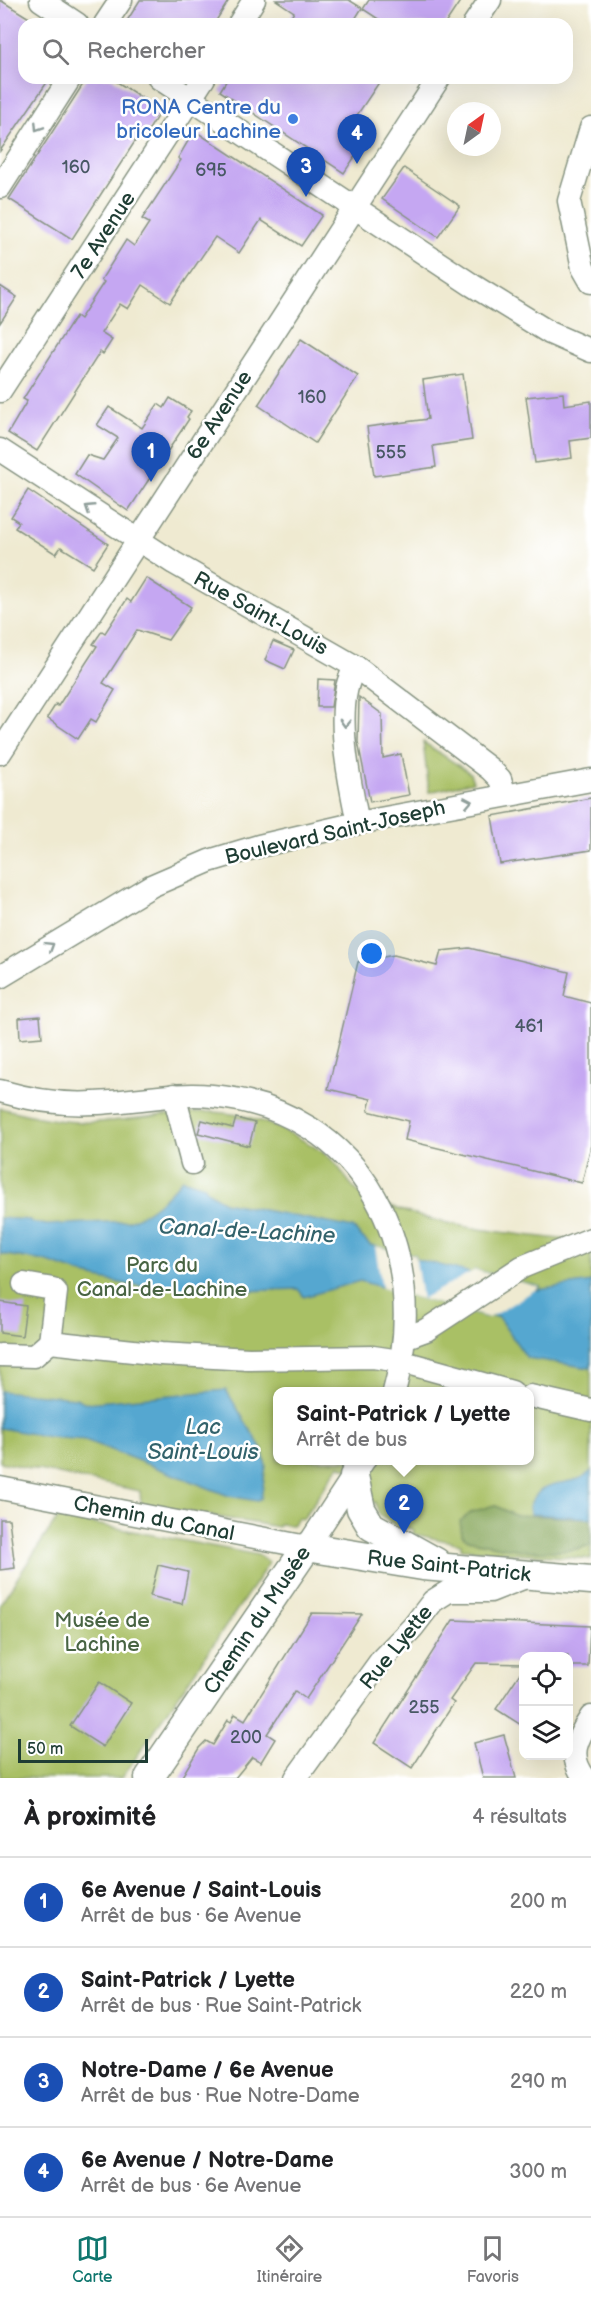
<!DOCTYPE html>
<html lang="fr">
<head>
<meta charset="utf-8">
<style>
  :root { --surface:#fff; --page:#f6f6f6; --text:#202124; --muted:#757577; --line:#e0e0e0; --accent:#0f766e }
  body { margin:0; font-family:"Balsamiq Sans",sans-serif; background:var(--page); color:var(--text) }
  .controls { position:absolute; right:18px; bottom:18px; display:grid; overflow:hidden; border-radius:12px; box-shadow:0 6px 24px #0002 }
  .controls button { width:54px; height:54px; display:grid; place-items:center; padding:0; border:0; border-bottom:2px solid var(--line); background:var(--surface); color:var(--text); font:30px sans-serif }
  .compass { position:absolute; left:447px; top:102px; width:54px; height:54px; border-radius:50%; background:var(--surface); box-shadow:0 6px 24px #0002; rotate:33deg }
  .scale { position:absolute; left:18px; bottom:15px; width:130px; box-sizing:border-box; padding-left:6px; border:3px solid #1f3d34; border-top:0; font-size:16px; line-height:21px; white-space:nowrap; color:#1f3d34; -webkit-text-stroke:4px #fff; paint-order:stroke }
  .you { position:absolute; left:372px; top:954px; width:21px; height:21px; margin:-15px; border:4px solid #fff; border-radius:50%; background:#1a73e8; box-shadow:0 0 0 9px #1a73e833 }
  .badge { display:grid; place-items:center; width:39px; height:39px; border-radius:50%; background:var(--accent); color:#fff; font-size:20px; font-weight:700 }
  .pin { position:absolute; translate:-50% -50px; filter:drop-shadow(0 2px 3px #0008) }
  .pin::after { content:''; position:absolute; top:32px; width:21px; height:18px; background:inherit; clip-path:polygon(0 0,100% 0,50% 100%) }
  .popup { position:absolute; left:273px; top:1387px; width:261px; height:78px; box-sizing:border-box; display:grid; place-content:center; border-radius:12px; background:var(--surface); filter:drop-shadow(0 2px 4px #0005); font-size:20px; white-space:nowrap; color:var(--muted) }
  .popup b { font-size:22px; color:var(--text) }
  .popup::after { content:''; position:absolute; left:50%; top:100%; margin-left:-12px; border:12px solid transparent; border-top-color:var(--surface) }
  .list { margin:0; padding:0; list-style:none }
  h2 { display:flex; justify-content:space-between; align-items:center; height:78px; margin:0; padding:0 24px; font-size:26px }
  h2 small { font-size:20px; font-weight:400; color:var(--muted) }
  .list li { display:grid; grid-template-columns:39px 1fr auto; gap:18px; align-items:center; box-sizing:border-box; height:90px; padding:0 24px; border-top:2px solid var(--line) }
  .list b { display:block; font-size:22px; white-space:nowrap }
  .list p { margin:0; font-size:20px; white-space:nowrap; color:var(--muted) }
  .list em { font-size:20px; font-style:normal; color:var(--muted) }
  .icon { flex:none; width:33px; height:33px; fill:none; stroke:currentColor; stroke-width:2; stroke-linecap:round; stroke-linejoin:round }
  .map { position:relative; flex:none; width:591px; height:1778px; overflow:hidden }
  .search { position:absolute; background:var(--surface); box-shadow:0 6px 24px #0002; left:18px; right:18px; top:18px; height:66px; display:flex; align-items:center; gap:15px; box-sizing:border-box; padding:0 21px; border-radius:18px; color:var(--muted); font-size:22px }
  .sheet { height:438px; background:var(--surface) }
  nav { display:flex; justify-content:space-around; align-items:center; box-sizing:border-box; height:84px; border-top:2px solid var(--line); background:var(--surface); font-size:16px; color:var(--muted) }
  nav a { display:grid; justify-items:center; gap:3px }
  nav .on { color:var(--accent) }
  .map>svg:first-child { display:block }
</style>
</head>
<body>
<div class="map">
<svg width="591" height="1778" viewBox="0 0 591 1778">
  <rect width="100%" height="100%" fill="#fff"/>
  <filter id="ink" filterUnits="userSpaceOnUse"><feTurbulence type="fractalNoise" baseFrequency=".0167" numOctaves="2"/><feDisplacementMap in="SourceGraphic" scale="12" xChannelSelector="R" yChannelSelector="G"/><feConvolveMatrix kernelMatrix="1 2 1 2 8 2 1 2 1" color-interpolation-filters="sRGB"/></filter>
  <filter id="wash" filterUnits="userSpaceOnUse"><feTurbulence type="fractalNoise" baseFrequency=".008" numOctaves="4" result="noise"/><feDisplacementMap in="SourceGraphic" scale="24" xChannelSelector="R" yChannelSelector="G"/><feGaussianBlur stdDeviation="1.35" result="paint"/><feColorMatrix in="noise" values="0 0 0 0 0 0 0 0 0 0 0 0 0 0 0 0 0 1.4 0 .05"/><feComposite in="paint" operator="in"/></filter>
  <g filter="url(#wash)">
    <rect width="100%" height="100%" fill="#efead1"/>
    <g fill="#a9c065" stroke="#647e4c" stroke-width="1.5" fill-rule="evenodd">
      <polygon points="423,742 470,773 473,782 429,792"/>
      <path d="M0 1108C33 1116 64 1124 98 1122 150 1119 200 1104 251 1118 275 1125 318 1145 335 1163 343 1172 351 1188 361 1194 432 1229 514 1234 591 1242V1559L461 1549V1544L413 1534 414 1530 406 1527 404 1531 380 1516 375 1502 370 1503 371 1479 339 1465 303 1519 298 1518 292 1525 279 1524 278 1527 141 1504 140 1491 0 1462ZM278 1392H530V1460H278Z"/>
      <polygon points="58,1517 258,1555 269,1563 122,1778 0,1778 0,1604"/>
    </g>
    <path fill="#86a65a" stroke="#527247" stroke-width="1.5" d="M494 1505 514 1515 591 1518V1545C555 1558 505 1549 468 1540L462 1535 460 1521 472 1512Z"/>
    <g fill="#54a7d0" stroke="#3a7282" stroke-width="1.5">
      <path d="M182 1179 205 1186 207 1191 224 1202 353 1228 370 1245 415 1255 416 1259 471 1273 475 1270 540 1287 537 1290 591 1282V1368L527 1358 498 1317H485L360 1281 304 1297 298 1289 243 1291 130 1285 88 1276 45 1261 0 1254V1218L30 1220V1222L47 1225 128 1221C148 1215 169 1195 182 1179Z"/>
      <polygon points="226,1390 262,1449 266,1466 261,1499 257,1501 229,1496 85,1440 49,1437 0,1428 0,1391 76,1398 86,1403"/>
      <path d="M591 1471V1518L530 1514 529 1506C545 1472 571 1491 591 1471Z"/>
    </g>
    <polygon fill="#efead1" points="375,1246 415,1255 422,1299 475,1270 540,1287 489,1318 382,1288"/>
    <g id="blocks">
      <g fill="#c5a7f2">
        <polygon points="0,0 39,24 24,24 24,78 50,78 0,151"/>
        <polygon points="140,0 229,0 214,24 125,24"/>
        <polygon points="276,0 349,0 362,8 352,24 287,24 294,12"/>
        <polygon points="369,0 461,0 445,24 386,24 363,9"/>
        <polygon points="87,78 111,78 161,110 148,131 143,129 72,239 9,199"/>
        <polygon points="228,78 382,78 355,118 369,128 367,132 370,134 344,173 220,91"/>
        <polygon points="198,133 322,215 301,246 261,220 239,253 215,237 170,303 143,285 128,309 120,304 101,333 112,340 103,354 100,352 37,451 8,433 27,401 23,399 76,316 80,319 104,282 101,280 126,240 134,246 149,223 142,219 181,160 178,158 191,136 195,138"/>
        <polygon points="404,168 460,206 438,237 382,199"/>
        <polygon points="0,286 17,297 0,323"/>
        <polygon points="301,339 358,376 315,443 258,405"/>
        <polygon points="463,374 472,440 433,446 436,467 374,476 367,427 428,419 423,380"/>
        <polygon points="563,393 564,405 591,401 591,438 570,441 572,458 535,463 526,397"/>
        <polygon points="170,398 191,411 187,417 189,419 128,511 75,474 87,455 103,460 118,438 97,425 109,407 142,428 158,404 164,408"/>
        <polygon points="28,490 108,544 93,567 61,547 56,554 15,528 19,522 11,517"/>
        <polygon points="146,578 191,607 168,640 137,630 103,683 115,690 96,722 91,719 78,739 47,718 56,704 58,706 97,646 93,644 102,631 105,633 127,599 131,602"/>
        <polygon points="273,641 294,650 285,669 265,660"/>
        <polygon points="318,679 335,680 331,707 317,707"/>
        <polygon points="359,697 382,714 383,758 401,754 409,795 370,802 358,742"/>
        <polygon points="591,798 591,850 500,864 492,816"/>
        <polygon points="469,948 569,972 564,996 591,1003 591,1145 582,1183 405,1140 409,1121 368,1111 371,1099 328,1089 358,962 394,955 437,966 441,951"/>
        <polygon points="40,1016 42,1037 20,1039 19,1018"/>
        <polygon points="236,1118 255,1123 249,1146 198,1133 202,1120 233,1128"/>
        <polygon points="0,1302 26,1306 22,1336 0,1333"/>
        <polygon points="0,1519 9,1519 15,1568 0,1570"/>
        <polygon points="158,1565 188,1572 182,1604 150,1596"/>
        <polygon points="312,1613 362,1614 306,1699 295,1691 267,1734 275,1739 261,1762 252,1757 235,1778 181,1778 199,1748 206,1741 213,1745 228,1720 231,1722 235,1714 245,1720"/>
        <polygon points="453,1620 590,1626 588,1666 568,1666 568,1656 524,1656 524,1664 476,1663 450,1700 454,1703 412,1768 374,1743"/>
        <polygon points="524,1667 524,1727 496,1709"/>
        <polygon points="99,1682 131,1703 103,1747 70,1726"/>
        <polygon points="504,1735 516,1778 483,1778 474,1743"/>
      </g>
    </g>
  </g>
  <g filter="url(#ink)">
    <use href="#blocks" fill-opacity="0" stroke="#879482" stroke-width="1.5"/>
    <g fill="none" stroke-linecap="round" stroke-linejoin="round">
      <defs>
        <g id="minor">
          <polyline points="41,0 77,24"/>
          <polyline points="105,24 121,0"/>
          <polyline points="239,24 254,0"/>
          <polyline points="474,24 490,0"/>
          <polyline points="159,78 472,285 550,333 591,351"/>
          <polyline points="591,128 569,201 583,268 591,282"/>
          <polyline points="0,187 70,78"/>
          <polyline points="0,391 204,78"/>
          <polyline points="0,450 174,563 356,667 490,769 500,779 505,795"/>
          <path d="M356 667C331 701 350 784 358 823"/>
          <polyline points="0,753 439,78"/>
          <polyline points="0,977 151,886 209,861 259,846 358,823 591,780"/>
          <path d="M0 1091C31 1100 62 1105 94 1103 134 1102 173 1092 212 1096 365 1110 433 1253 394 1392"/>
          <polyline points="174,1095 192,1163"/>
          <polyline points="24,1284 53,1289 56,1292 50,1342 161,1354 249,1359 373,1357 400,1361 512,1392"/>
          <polyline points="404,1338 426,1330 522,1267 591,1239"/>
          <polyline points="0,1355 34,1356 50,1342"/>
          <polyline points="530,1396 591,1410"/>
          <polyline points="0,1488 307,1547 364,1460"/>
          <polyline points="296,1778 382,1659 413,1627 433,1601 449,1591 490,1591 528,1576"/>
          <path d="M585 1778C567 1756 577 1738 591 1717"/>
        </g>
        <g id="major">
          <polyline points="354,1476 361,1509 371,1526 436,1562"/>
          <polyline points="149,1778 307,1547 423,1566 591,1580"/>
        </g>
      </defs>
      <use href="#minor" stroke="#879482" stroke-width="25"/>
      <use href="#major" stroke="#879482" stroke-width="31"/>
      <use href="#minor" stroke="#fff" stroke-width="22"/>
      <use href="#major" stroke="#fff" stroke-width="28"/>
    </g>
    <defs><path id="oneway-chevron" d="M-2-3.5L2.5 0L-2 3.5" fill="none" stroke-width="1.6" stroke-linecap="round" stroke-linejoin="round" transform="scale(1.5)"/></defs>
    <g stroke="#8f9e9a">
      <use href="#oneway-chevron" transform="translate(38 127) rotate(123)"/>
      <use href="#oneway-chevron" transform="translate(89 508) rotate(-147)"/>
      <use href="#oneway-chevron" transform="translate(345 723) rotate(92)"/>
      <use href="#oneway-chevron" transform="translate(468 802) rotate(-11)"/>
      <use href="#oneway-chevron" transform="translate(50 946) rotate(-32)"/>
    </g>
  </g>
  <circle fill="#3f7fe0" stroke="#fff" stroke-width="2" cx="293" cy="119" r="6"/>
  <g text-anchor="middle" stroke-width="5" stroke-linejoin="round" paint-order="stroke">
    <g font-size="18" fill="#485864">
      <text x="76" y="173">160</text>
      <text x="211" y="176">695</text>
      <text x="312" y="403">160</text>
      <text x="391" y="458">555</text>
      <text x="529" y="1032">461</text>
      <text x="424" y="1713">255</text>
      <text x="246" y="1743">200</text>
    </g>
    <g font-size="21" fill="#366cbe" stroke="#fff" text-anchor="end">
      <text x="281" y="114">RONA Centre du<tspan x="281" dy="24">bricoleur Lachine</tspan></text>
    </g>
    <g font-size="21" fill="#1f3d34" stroke="#fff">
      <text transform="translate(103 235) rotate(-57)" y="7">7e Avenue</text>
      <text transform="translate(219 415) rotate(-57)" y="7">6e Avenue</text>
      <text transform="translate(261 613) rotate(29)" y="7">Rue Saint-Louis</text>
      <text transform="translate(335 832) rotate(-13)" y="7">Boulevard Saint-Joseph</text>
      <text transform="translate(154 1518) rotate(11)" y="7">Chemin du Canal</text>
      <text transform="translate(449 1566) rotate(6)" y="7">Rue Saint-Patrick</text>
      <text transform="translate(257 1620) rotate(-56)" y="7">Chemin du Musée</text>
      <text transform="translate(396 1647) rotate(-51)" y="7">Rue Lyette</text>
    </g>
    <g font-size="21" fill="#486443" stroke="#fff">
      <text x="162" y="1272">Parc du<tspan x="162" dy="24">Canal-de-Lachine</tspan></text>
      <text x="102" y="1627">Musée de<tspan x="102" dy="24">Lachine</tspan></text>
    </g>
    <g font-size="22" font-style="italic" fill="#32626b" stroke="#fff">
      <text transform="translate(247 1230) rotate(3)" y="8">Canal-de-Lachine</text>
      <text x="203" y="1434">Lac<tspan x="203" dy="25">Saint-Louis</tspan></text>
    </g>
  </g>
</svg>
<div class="controls">
<button><svg class="icon" aria-label="locate" viewBox="0 0 24 24"><circle cx="12" cy="12" r="6"/><path d="M12 2v4M12 18v4M2 12h4M18 12h4"/></svg></button>
<button><svg class="icon" aria-label="layers" viewBox="0 0 24 24"><path d="M12 4l9 5-9 5-9-5zM3 14l9 5 9-5"/></svg></button>
</div>
<svg class="compass" viewBox="-18 -18 36 36"><path d="M0-13l5 13h-10z" fill="#e53935"/><path d="M0 13l5-13h-10z" fill="#757577"/></svg>
<div class="scale">50 m</div>
<div class="you"></div>
<div class="pin badge" style="left:151px;top:482px;background:#1a4fb4">1</div>
<div class="pin badge" style="left:404px;top:1534px;background:#1a4fb4">2</div>
<div class="popup"><b>Saint-Patrick / Lyette</b>Arrêt de bus</div>
<div class="pin badge" style="left:306px;top:197px;background:#1a4fb4">3</div>
<div class="pin badge" style="left:357px;top:164px;background:#1a4fb4">4</div>
<div class="search"><svg class="icon" aria-label="search" viewBox="0 0 24 24"><circle cx="10" cy="10" r="6"/><path d="M15 15l6 6"/></svg>Rechercher</div>
</div>
<section class="sheet">
<h2>À proximité<small>4 résultats</small></h2>
<ul class="list">
<li><span class="badge" style="background:#1a4fb4">1</span><div><b>6e Avenue / Saint-Louis</b><p>Arrêt de bus · 6e Avenue</p></div><em>200 m</em></li>
<li><span class="badge" style="background:#1a4fb4">2</span><div><b>Saint-Patrick / Lyette</b><p>Arrêt de bus · Rue Saint-Patrick</p></div><em>220 m</em></li>
<li><span class="badge" style="background:#1a4fb4">3</span><div><b>Notre-Dame / 6e Avenue</b><p>Arrêt de bus · Rue Notre-Dame</p></div><em>290 m</em></li>
<li><span class="badge" style="background:#1a4fb4">4</span><div><b>6e Avenue / Notre-Dame</b><p>Arrêt de bus · 6e Avenue</p></div><em>300 m</em></li>
</ul>
</section>
<nav>
<a class="on"><svg class="icon" aria-label="map" viewBox="0 0 24 24"><path d="M3 6l6-2 6 2 6-2v14l-6 2-6-2-6 2zM9 4v14M15 6v14"/></svg>Carte</a>
<a><svg class="icon" aria-label="directions" viewBox="0 0 24 24"><path d="M12 3l9 9-9 9-9-9zM9 14v-3h6M13 9l2 2-2 2"/></svg>Itinéraire</a>
<a><svg class="icon" aria-label="saved" viewBox="0 0 24 24"><path d="M7 4h10v16l-5-4-5 4z"/></svg>Favoris</a>
</nav>
</body>
</html>
